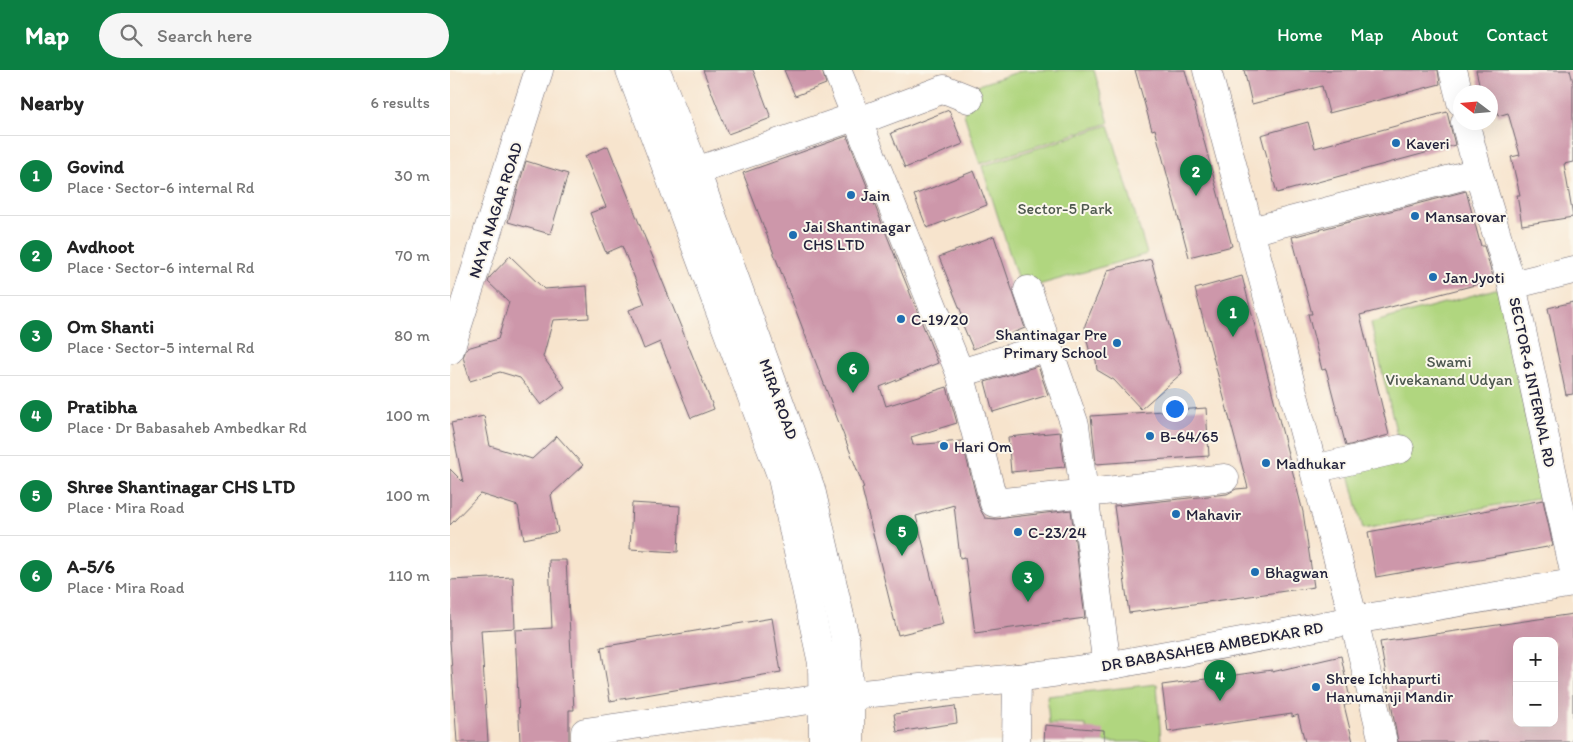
<!DOCTYPE html>
<html lang="en">
<head>
<meta charset="utf-8">
<style>
  :root { --surface:#fff; --page:#f6f6f6; --text:#222; --muted:#767676; --line:#e0e0e0; --accent:#0b8043 }
  body { margin:0; font-family:Itim,sans-serif; background:var(--page); color:var(--text) }
  .controls { position:absolute; right:15px; bottom:15px; display:grid; overflow:hidden; border-radius:10px; box-shadow:0 5px 20px #0002 }
  .controls button { width:45px; height:45px; display:grid; place-items:center; padding:0; border:0; border-bottom:1px solid var(--line); background:var(--surface); color:var(--text); font:25px sans-serif }
  .compass { position:absolute; left:1003px; top:15px; width:45px; height:45px; border-radius:50%; background:var(--surface); box-shadow:0 5px 20px #0002; rotate:286deg }
  .you { position:absolute; left:724px; top:338px; width:18px; height:18px; margin:-12px; border:4px solid #fff; border-radius:50%; background:#1a73e8; box-shadow:0 0 0 8px #1a73e833 }
  .badge { display:grid; place-items:center; width:32px; height:32px; border-radius:50%; background:var(--accent); color:#fff; font-size:16px; font-weight:700 }
  .pin { position:absolute; translate:-50% -41px; filter:drop-shadow(0 1px 2px #0008) }
  .pin::after { content:''; position:absolute; top:26px; width:18px; height:15px; background:inherit; clip-path:polygon(0 0,100% 0,50% 100%) }
  .list { margin:0; padding:0; list-style:none }
  h2 { display:flex; justify-content:space-between; align-items:center; height:65px; margin:0; padding:0 20px; font-size:21px }
  h2 small { font-size:16px; font-weight:400; color:var(--muted) }
  .list li { display:grid; grid-template-columns:32px 1fr auto; gap:15px; align-items:center; box-sizing:border-box; height:80px; padding:0 20px; border-top:1px solid var(--line) }
  .list b { display:block; font-size:19px; white-space:nowrap }
  .list p { margin:0; font-size:16px; white-space:nowrap; color:var(--muted) }
  .list em { font-size:16px; font-style:normal; color:var(--muted) }
  .icon { flex:none; width:28px; height:28px; fill:none; stroke:currentColor; stroke-width:2; stroke-linecap:round; stroke-linejoin:round }
  .map { position:relative; flex:none; width:1123px; height:672px; overflow:hidden }
  header { display:flex; align-items:center; gap:30px; box-sizing:border-box; height:70px; padding:0 25px; background:var(--accent); color:#fff }
  header strong { font-size:24px }
  nav { display:flex; gap:28px; margin-inline-start:auto; font-size:18px }
  .search { width:350px; height:45px; background:var(--page); display:flex; align-items:center; gap:12px; box-sizing:border-box; padding:0 18px; border-radius:28px; color:var(--muted); font-size:19px }
  main { display:flex }
  aside { flex:1; background:var(--surface) }
  .map>svg:first-child { display:block }
</style>
</head>
<body>
<header>
<strong>Map</strong>
<div class="search"><svg class="icon" aria-label="search" viewBox="0 0 24 24"><circle cx="10" cy="10" r="6"/><path d="M15 15l6 6"/></svg>Search here</div>
<nav><a>Home</a><a>Map</a><a>About</a><a>Contact</a></nav>
</header>
<main>
<aside>
<h2>Nearby<small>6 results</small></h2>
<ul class="list">
<li><span class="badge">1</span><div><b>Govind</b><p>Place · Sector-6 internal Rd</p></div><em>30 m</em></li>
<li><span class="badge">2</span><div><b>Avdhoot</b><p>Place · Sector-6 internal Rd</p></div><em>70 m</em></li>
<li><span class="badge">3</span><div><b>Om Shanti</b><p>Place · Sector-5 internal Rd</p></div><em>80 m</em></li>
<li><span class="badge">4</span><div><b>Pratibha</b><p>Place · Dr Babasaheb Ambedkar Rd</p></div><em>100 m</em></li>
<li><span class="badge">5</span><div><b>Shree Shantinagar CHS LTD</b><p>Place · Mira Road</p></div><em>100 m</em></li>
<li><span class="badge">6</span><div><b>A-5/6</b><p>Place · Mira Road</p></div><em>110 m</em></li>
</ul>
</aside>
<div class="map">
<svg width="1123" height="672" viewBox="0 0 1123 672">
  <rect width="100%" height="100%" fill="#fbf7ec"/>
  <filter id="ink" filterUnits="userSpaceOnUse"><feTurbulence type="fractalNoise" baseFrequency=".02" numOctaves="2"/><feDisplacementMap in="SourceGraphic" scale="10" xChannelSelector="R" yChannelSelector="G"/><feConvolveMatrix kernelMatrix="1 2 1 2 8 2 1 2 1" color-interpolation-filters="sRGB"/></filter>
  <filter id="wash" filterUnits="userSpaceOnUse"><feTurbulence type="fractalNoise" baseFrequency=".0096" numOctaves="4" result="noise"/><feDisplacementMap in="SourceGraphic" scale="20" xChannelSelector="R" yChannelSelector="G"/><feGaussianBlur stdDeviation="1.12" result="paint"/><feColorMatrix in="noise" values="0 0 0 0 0 0 0 0 0 0 0 0 0 0 0 0 0 1.4 0 .05"/><feComposite in="paint" operator="in"/></filter>
  <g filter="url(#wash)">
    <rect width="100%" height="100%" fill="#f7e4cd"/>
    <g fill="#b0d67f" stroke="#697c5d">
      <polygon points="574,0 644,0 659,53 530,94 514,44 525,16"/>
      <polygon points="659,55 697,184 571,220 532,96"/>
      <polygon points="1049,218 1093,427 913,459 897,396 951,383 921,253"/>
      <polygon points="707,614 711,672 636,672 636,655 599,654 597,626"/>
    </g>
    <g id="blocks">
      <g fill="#cd97aa" fill-rule="evenodd">
        <polygon points="253,0 303,0 321,48 278,64"/>
        <polygon points="334,0 372,0 376,14 345,26"/>
        <polygon points="685,0 735,0 782,176 739,187 705,59 702,60"/>
        <polygon points="794,0 988,0 990,14 879,43 872,16 802,34"/>
        <polygon points="1026,0 1120,0 1123,12 1123,92 1114,94 1123,147 1072,155 1067,125 1070,125 1061,87 1070,85 1058,43 1048,46 1045,35 1040,36 1040,22 1031,22"/>
        <polygon points="499,40 513,74 455,98 441,63"/>
        <polygon points="997,42 1005,75 827,123 811,65 858,52 865,78"/>
        <polygon points="397,66 488,293 430,317 436,336 497,317 507,353 461,367 463,375 512,371 529,437 535,448 546,449 621,440 635,548 525,563 515,487 510,488 504,435 466,446 493,554 448,565 412,419 414,418 293,103"/>
        <polygon points="158,76 264,339 241,348 210,272 194,279 179,240 195,234 172,176 156,183 140,143 156,137 135,86"/>
        <polygon points="76,91 118,104 100,164 58,152"/>
        <polygon points="524,101 537,135 477,158 464,125"/>
        <polygon points="1016,121 1031,176 1034,176 1044,210 910,245 939,365 896,376 876,299 872,300 858,244 862,244 842,167"/>
        <polygon points="544,166 575,258 523,279 509,246 512,244 489,187"/>
        <polygon points="60,186 94,219 137,216 139,248 103,250 93,287 115,317 91,335 70,308 50,302 20,311 13,287 17,278 48,269 59,232 38,212 40,207"/>
        <polygon points="701,189 732,303 691,339 664,310 647,300 646,290 640,283 636,267 635,255 658,200"/>
        <polygon points="792,206 853,442 864,517 679,543 664,436 777,424 786,419 798,418 745,219"/>
        <polygon points="1123,232 1123,324 1116,325 1098,238"/>
        <polygon points="588,296 598,325 543,342 535,312"/>
        <polygon points="756,338 759,386 646,394 641,346"/>
        <polygon points="34,346 40,376 82,389 107,366 133,395 101,425 108,462 74,469 68,436 30,424 0,455 0,399 13,412 1,353"/>
        <polygon points="610,362 615,397 561,402 558,367"/>
        <polygon points="1093,430 1103,476 926,507 918,462"/>
        <polygon points="182,433 230,436 228,482 180,479"/>
        <polygon points="99,490 116,490 124,640 119,640 119,672 70,672 65,560 102,558"/>
        <polygon points="63,507 65,558 31,560 38,672 7,672 0,571 0,510"/>
        <path d="M1123 544V672H948L930 572ZM1067 571H1104V653H1067Z"/>
        <polygon points="322,548 331,602 160,631 151,577"/>
        <polygon points="891,586 901,634 894,635 903,672 855,672 848,645 842,647 842,644 718,662 712,615 822,600 822,602"/>
        <polygon points="505,636 507,653 447,662 444,644"/>
        <polygon points="595,655 654,660 654,672 594,672"/>
      </g>
    </g>
  </g>
  <g filter="url(#ink)">
    <use href="#blocks" fill-opacity="0" stroke="#6d666e" stroke-width="1"/>
    <g fill="none" stroke-linecap="round" stroke-linejoin="round">
      <defs>
        <g id="minor">
          <polyline points="387,0 510,303 544,433 775,408"/>
          <polyline points="757,0 904,550 933,672"/>
          <polyline points="1003,0 1011,32"/>
          <polyline points="409,51 494,19 519,29"/>
          <polyline points="1015,52 1028,102 1062,215 1123,497"/>
          <polyline points="246,101 407,46"/>
          <polyline points="801,161 1028,102"/>
          <polyline points="1062,215 1123,200"/>
          <polyline points="578,220 625,355 657,596"/>
          <polyline points="0,280 89,0"/>
          <polyline points="510,303 598,277"/>
          <polyline points="864,399 950,379"/>
          <polyline points="135,672 135,662 374,628 567,608 662,595 904,550 1123,513"/>
          <polyline points="566,672 567,608"/>
        </g>
        <g id="major">
          <polyline points="180,0 332,408 372,593 373,672"/>
          <polyline points="206,0 246,101 361,419 395,568 400,625 400,672"/>
        </g>
      </defs>
      <use href="#minor" stroke="#6d666e" stroke-width="29"/>
      <use href="#major" stroke="#6d666e" stroke-width="29"/>
      <use href="#minor" stroke="#fff" stroke-width="28"/>
      <use href="#major" stroke="#fff" stroke-width="28"/>
    </g>
  </g>
  <g fill="#1f6fb2" stroke="#fbf7ec" stroke-width="2">
    <circle cx="946" cy="73" r="5"/>
    <circle cx="401" cy="125" r="5"/>
    <circle cx="965" cy="146" r="5"/>
    <circle cx="343" cy="165" r="5"/>
    <circle cx="983" cy="207" r="5"/>
    <circle cx="451" cy="249" r="5"/>
    <circle cx="667" cy="273" r="5"/>
    <circle cx="700" cy="366" r="5"/>
    <circle cx="494" cy="376" r="5"/>
    <circle cx="816" cy="393" r="5"/>
    <circle cx="726" cy="444" r="5"/>
    <circle cx="568" cy="462" r="5"/>
    <circle cx="805" cy="502" r="5"/>
    <circle cx="866" cy="617" r="5"/>
  </g>
  <g text-anchor="middle" stroke-width="4" stroke-linejoin="round" paint-order="stroke">
    <g font-size="16" fill="#22223b" stroke="#fbf7ec" text-anchor="start">
      <text x="956" y="79">Kaveri</text>
      <text x="411" y="131">Jain</text>
      <text x="975" y="152">Mansarovar</text>
      <text x="353" y="162">Jai Shantinagar<tspan x="353" dy="18">CHS LTD</tspan></text>
      <text x="993" y="213">Jan Jyoti</text>
      <text x="461" y="255">C-19/20</text>
      <text x="657" y="270" text-anchor="end">Shantinagar Pre<tspan x="657" dy="18">Primary School</tspan></text>
      <text x="710" y="372">B-64/65</text>
      <text x="504" y="382">Hari Om</text>
      <text x="826" y="399">Madhukar</text>
      <text x="736" y="450">Mahavir</text>
      <text x="578" y="468">C-23/24</text>
      <text x="815" y="508">Bhagwan</text>
      <text x="876" y="614">Shree Ichhapurti<tspan x="876" dy="18">Hanumanji Mandir</tspan></text>
    </g>
    <g font-size="16" fill="#4d584f" stroke="#fbf7ec">
      <text x="615" y="144">Sector-5 Park</text>
      <text x="999" y="297">Swami<tspan x="999" dy="18">Vivekanand Udyan</tspan></text>
    </g>
    <g font-size="16" fill="#22223b" stroke="#fbf7ec">
      <text transform="translate(45 140) rotate(-72)" y="6">NAYA NAGAR ROAD</text>
      <text transform="translate(1083 312) rotate(78)" y="6">SECTOR-6 INTERNAL RD</text>
      <text transform="translate(329 329) rotate(70)" y="6">MIRA ROAD</text>
      <text transform="translate(762 576) rotate(-10)" y="6">DR BABASAHEB AMBEDKAR RD</text>
    </g>
  </g>
</svg>
<div class="controls">
<button>+</button>
<button>−</button>
</div>
<svg class="compass" viewBox="-18 -18 36 36"><path d="M0-13l5 13h-10z" fill="#e53935"/><path d="M0 13l5-13h-10z" fill="#767676"/></svg>
<div class="you"></div>
<div class="pin badge" style="left:783px;top:267px">1</div>
<div class="pin badge" style="left:746px;top:126px">2</div>
<div class="pin badge" style="left:578px;top:532px">3</div>
<div class="pin badge" style="left:770px;top:631px">4</div>
<div class="pin badge" style="left:452px;top:486px">5</div>
<div class="pin badge" style="left:403px;top:323px">6</div>
</div>
</main>
</body>
</html>
